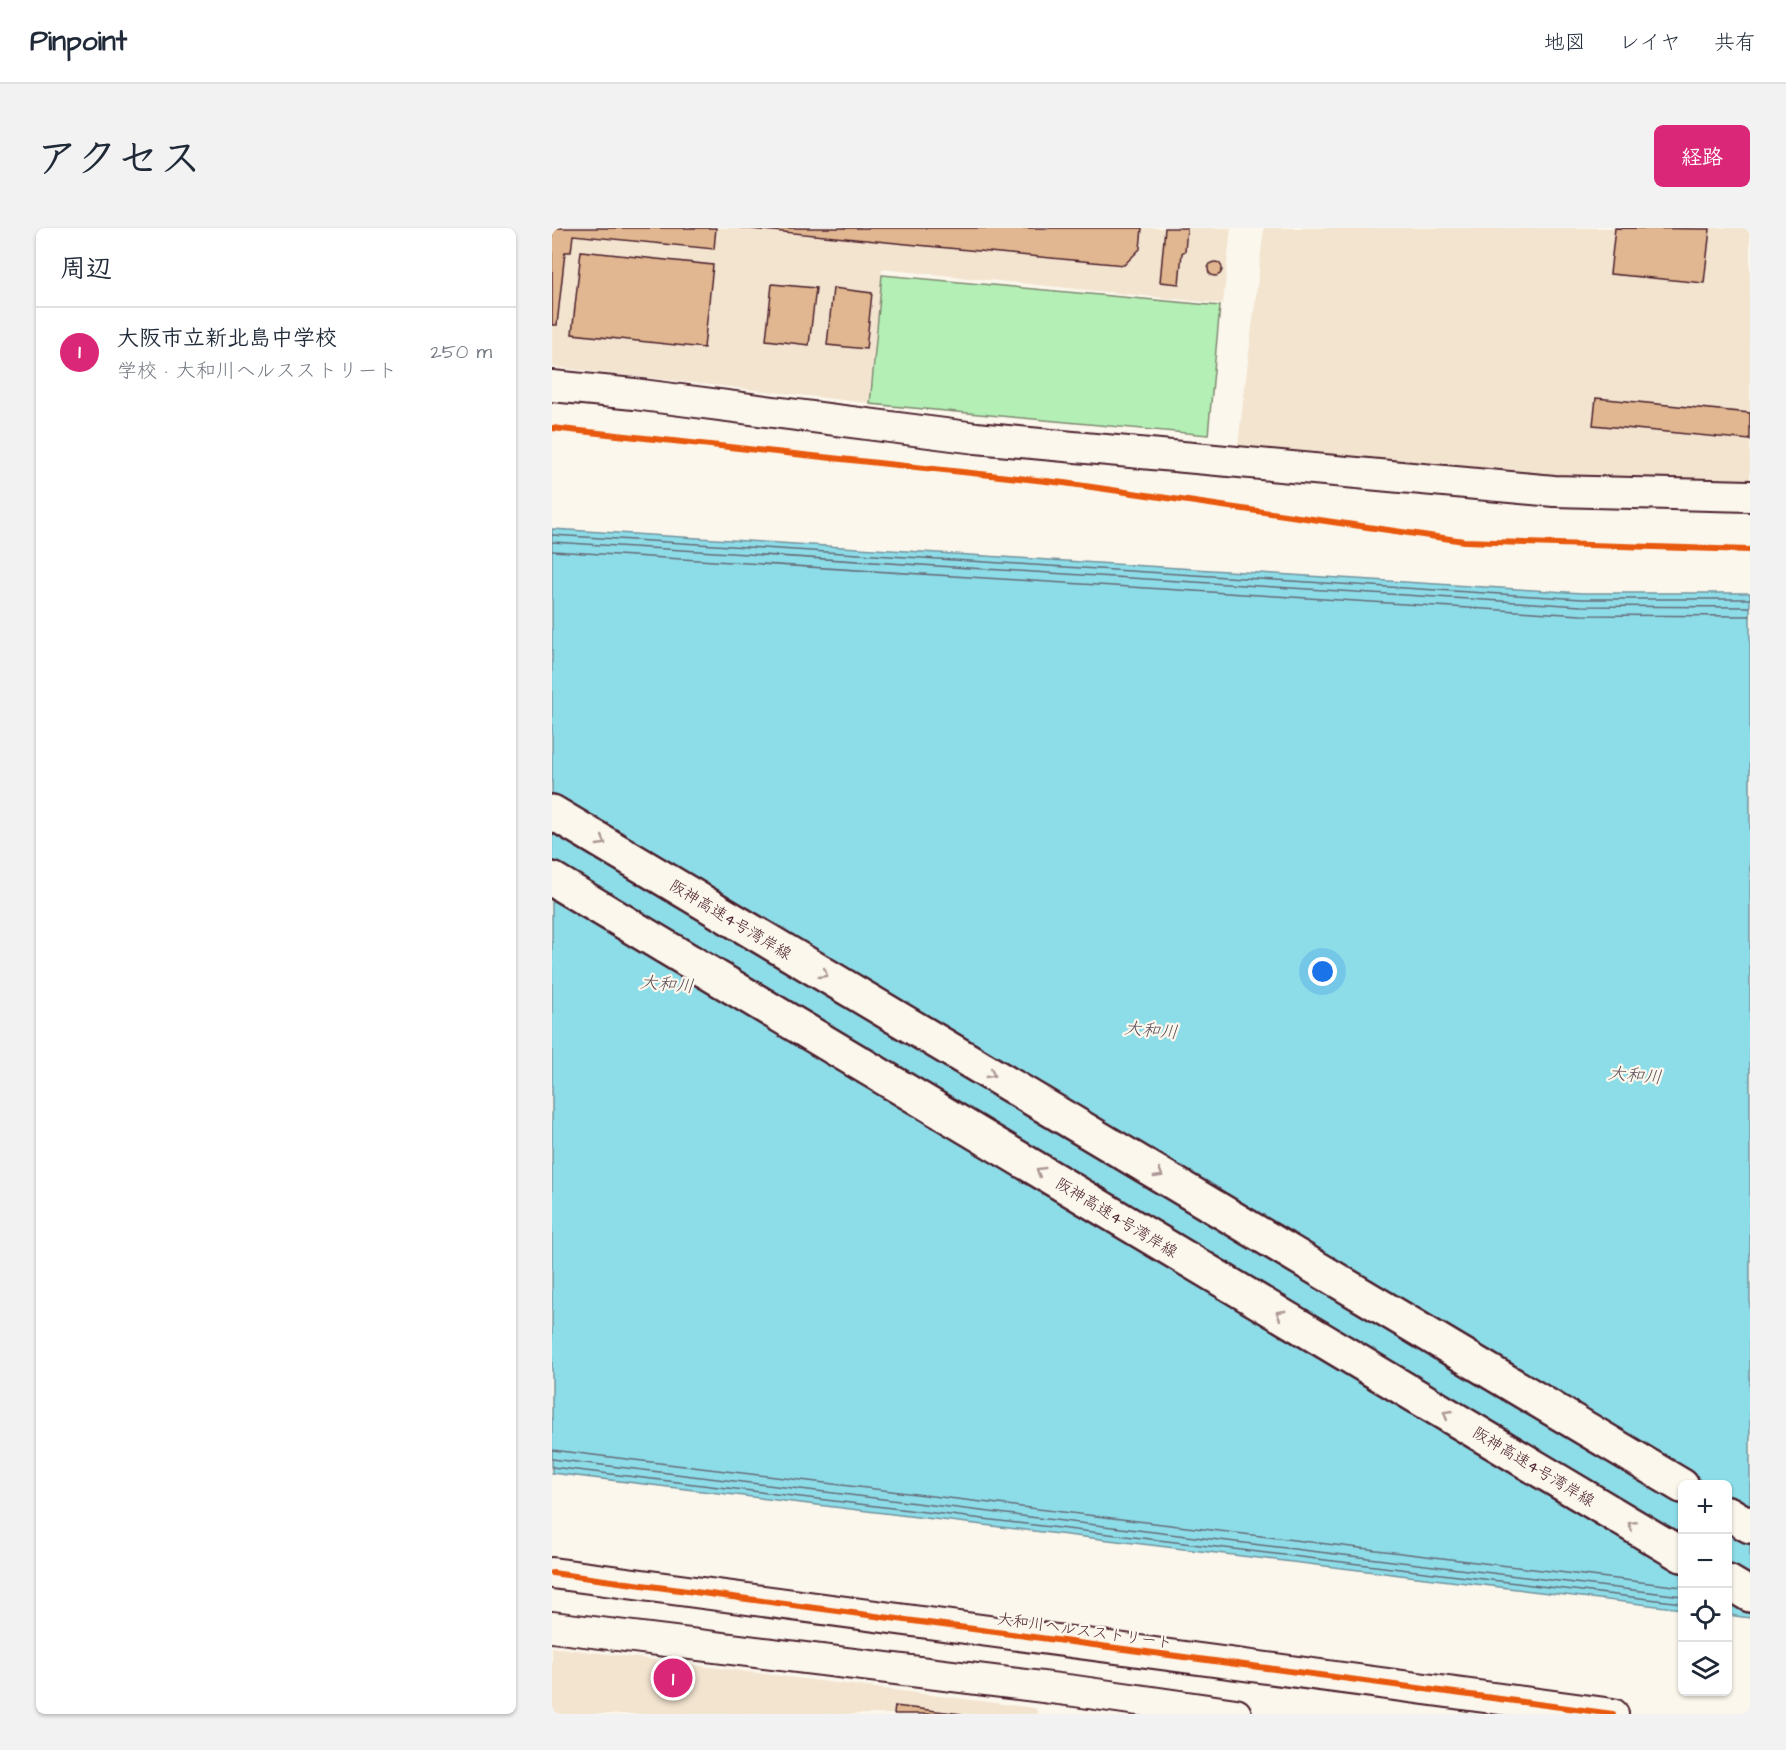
<!DOCTYPE html>
<html lang="ja">
<head>
<meta charset="utf-8">
<style>
  :root { --surface:#fff; --page:#f2f2f3; --text:#1f2937; --muted:#747a83; --line:#e0e1e3; --accent:#db2777 }
  body { margin:0; font-family:"Architects Daughter","Klee One",sans-serif; background:var(--page); color:var(--text) }
  .controls { position:absolute; right:18px; bottom:18px; display:grid; overflow:hidden; border-radius:9px; box-shadow:0 2px 4px #0004 }
  .controls button { width:54px; height:54px; display:grid; place-items:center; padding:0; border:0; border-bottom:2px solid var(--line); background:var(--surface); color:var(--text); font:30px sans-serif }
  .you { position:absolute; left:771px; top:744px; width:21px; height:21px; margin:-15px; border:4px solid #fff; border-radius:50%; background:#1a73e8; box-shadow:0 0 0 9px #1a73e833 }
  .badge { display:grid; place-items:center; width:39px; height:39px; border-radius:50%; background:var(--accent); color:#fff; font-size:20px; font-weight:700 }
  .pin { position:absolute; translate:-50% -50%; border:3px solid #fff; box-shadow:0 2px 6px #0006 }
  .list { margin:0; padding:0; list-style:none }
  h2 { display:flex; justify-content:space-between; align-items:center; height:78px; margin:0; padding:0 24px; font-size:26px }
  h2 small { font-size:20px; font-weight:400; color:var(--muted) }
  .list li { display:grid; grid-template-columns:39px 1fr auto; gap:18px; align-items:center; box-sizing:border-box; height:90px; padding:0 24px; border-top:2px solid var(--line) }
  .list b { display:block; font-size:22px; white-space:nowrap }
  .list p { margin:0; font-size:20px; white-space:nowrap; color:var(--muted) }
  .list em { font-size:20px; font-style:normal; color:var(--muted) }
  .icon { flex:none; width:33px; height:33px; fill:none; stroke:currentColor; stroke-width:2; stroke-linecap:round; stroke-linejoin:round }
  .map { position:relative; flex:none; width:1198px; height:1486px; overflow:hidden; border-radius:9px }
  header { display:flex; align-items:center; gap:36px; box-sizing:border-box; height:84px; padding:0 30px; background:var(--surface); border-bottom:2px solid var(--line) }
  header strong { font-size:28px }
  nav { display:flex; gap:33px; margin-inline-start:auto; font-size:21px }
  .intro { display:flex; align-items:center; justify-content:space-between; box-sizing:border-box; height:144px; padding:0 36px }
  h1 { margin:0; font-size:42px }
  .button { padding:15px 27px; border-radius:9px; background:var(--accent); color:#fff; font-size:21px; font-weight:700 }
  main { display:flex; gap:36px; padding:0 36px }
  aside { flex:1; background:var(--surface); border-radius:9px; box-shadow:0 2px 4px #0004 }
  .map>svg:first-child { display:block }
</style>
</head>
<body>
<header>
<strong>Pinpoint</strong>
<nav><a>地図</a><a>レイヤ</a><a>共有</a></nav>
</header>
<div class="intro"><h1>アクセス</h1><a class="button">経路</a></div>
<main>
<aside>
<h2>周辺<small></small></h2>
<ul class="list">
<li><span class="badge">1</span><div><b>大阪市立新北島中学校</b><p>学校 · 大和川ヘルスストリート</p></div><em>250 m</em></li>
</ul>
</aside>
<div class="map">
<svg width="1198" height="1486" viewBox="0 0 1198 1486">
  <rect width="100%" height="100%" fill="#fbf7ec"/>
  <filter id="ink" filterUnits="userSpaceOnUse"><feTurbulence type="fractalNoise" baseFrequency=".0167" numOctaves="2"/><feDisplacementMap in="SourceGraphic" scale="12" xChannelSelector="R" yChannelSelector="G"/><feConvolveMatrix kernelMatrix="1 2 1 2 8 2 1 2 1" color-interpolation-filters="sRGB"/></filter>
  <g filter="url(#ink)">
    <g fill="#f3e4d0">
      <polygon points="0,0 679,0 671,76 330,41 317,175 0,139"/>
      <polygon points="712,0 1198,0 1198,256 1028,251 686,217"/>
      <polygon points="0,1419 483,1480 487,1486 0,1486"/>
    </g>
    <polygon fill="#b4f0b5" stroke="#7f8870" stroke-width="1.5" points="330,47 668,78 656,207 318,176"/>
    <polygon fill="#8ddde8" stroke="#72919c" stroke-width="1.5" points="0,301 1030,365 1198,365 1198,1390 1176,1387 1176,1256 1130,1256 1130,1381 0,1245"/>
    <g fill="none" stroke-linecap="round" stroke-linejoin="round">
      <g stroke="#656b77" stroke-width="1.5">
        <polyline points="0,307 1030,371 1198,371"/>
        <polyline points="0,314 1029,378 1198,379"/>
        <polyline points="0,323 1029,387 1198,388"/>
        <polyline points="0,1222 1130,1359"/>
        <polyline points="0,1231 1130,1368"/>
        <polyline points="0,1239 1130,1375"/>
      </g>
    </g>
    <g fill="#e0b790" stroke="#4a1f2b" stroke-width="1.5">
      <polygon points="0,0 164,0 162,21 21,7 19,24 13,24 5,97 0,97"/>
      <polygon points="189,0 590,0 588,21 572,37"/>
      <polygon points="613,0 635,0 633,23 630,25 627,56 608,54"/>
      <polygon points="1063,0 1158,1 1152,55 1058,46"/>
      <polygon points="29,23 161,37 152,120 20,106"/>
      <circle cx="663" cy="41" r="7"/>
      <polygon points="220,56 264,60 257,117 214,112"/>
      <polygon points="281,60 320,65 314,121 275,117"/>
      <polygon points="1044,170 1198,185 1198,212 1041,197"/>
      <polygon points="343,1478 410,1486 342,1486"/>
    </g>
    <g fill="none" stroke-linecap="round" stroke-linejoin="round">
      <defs>
        <g id="minor">
          <polyline points="0,158 82,166 424,210 1002,263 1198,268"/>
          <polyline points="0,1345 1061,1486"/>
          <polyline points="0,1399 523,1463 684,1486"/>
        </g>
        <g id="highway">
          <polyline points="0,584 1130,1258"/>
          <polyline points="0,651 1130,1327"/>
          <polyline points="1176,1285 1198,1298"/>
          <polyline points="1176,1354 1198,1367"/>
        </g>
      </defs>
      <use href="#minor" stroke="#4a1f2b" stroke-width="34"/>
      <use href="#highway" stroke="#4a1f2b" stroke-width="38"/>
      <polyline stroke="#4a1f2b" stroke-width="4" stroke-dasharray="6 4.5" stroke-linecap="butt" points="0,200 512,255 912,313 1198,322"/>
      <use href="#minor" stroke="#fbf7ec" stroke-width="30"/>
      <use href="#highway" stroke="#fbf7ec" stroke-width="33"/>
      <defs>
        <g id="cycleway">
          <polyline points="0,200 512,255 912,313 1198,322"/>
          <polyline points="0,1345 1061,1486"/>
        </g>
      </defs>
      <use href="#cycleway" stroke="#fbf7ec" stroke-width="10"/>
      <use href="#cycleway" stroke="#e8590c" stroke-width="6"/>
    </g>
    <defs><path id="oneway-chevron" d="M-2-3.5L2.5 0L-2 3.5" fill="none" stroke-width="1.6" stroke-linecap="round" stroke-linejoin="round" transform="scale(1.5)"/></defs>
    <g stroke="#ab9695">
      <use href="#oneway-chevron" transform="translate(50 614) rotate(31)"/>
      <use href="#oneway-chevron" transform="translate(272 746) rotate(31)"/>
      <use href="#oneway-chevron" transform="translate(439 846) rotate(31)"/>
      <use href="#oneway-chevron" transform="translate(488 943) rotate(-149)"/>
      <use href="#oneway-chevron" transform="translate(607 946) rotate(31)"/>
      <use href="#oneway-chevron" transform="translate(728 1086) rotate(-149)"/>
      <use href="#oneway-chevron" transform="translate(895 1186) rotate(-149)"/>
      <use href="#oneway-chevron" transform="translate(1080 1297) rotate(-149)"/>
    </g>
  </g>
  <g text-anchor="middle" stroke-width="4.5" stroke-linejoin="round" paint-order="stroke">
    <g font-size="16" fill="#4a1f2b" stroke="#fbf7ec">
      <text transform="translate(179 691) rotate(31)" y="6">阪神高速4号湾岸線</text>
      <text transform="translate(565 989) rotate(31)" y="6">阪神高速4号湾岸線</text>
      <text transform="translate(982 1238) rotate(31)" y="6">阪神高速4号湾岸線</text>
      <text transform="translate(533 1402) rotate(8)" y="6">大和川ヘルスストリート</text>
    </g>
    <g font-size="18" font-style="italic" fill="#5b4e5a" stroke="#fbf7ec">
      <text transform="translate(115 756) rotate(5)" y="6">大和川</text>
      <text transform="translate(599 802) rotate(5)" y="6">大和川</text>
      <text transform="translate(1083 847) rotate(5)" y="6">大和川</text>
    </g>
  </g>
</svg>
<div class="controls">
<button>+</button>
<button>−</button>
<button><svg class="icon" aria-label="locate" viewBox="0 0 24 24"><circle cx="12" cy="12" r="6"/><path d="M12 2v4M12 18v4M2 12h4M18 12h4"/></svg></button>
<button><svg class="icon" aria-label="layers" viewBox="0 0 24 24"><path d="M12 4l9 5-9 5-9-5zM3 14l9 5 9-5"/></svg></button>
</div>
<div class="you"></div>
<div class="pin badge" style="left:121px;top:1450px">1</div>
</div>
</main>
</body>
</html>
